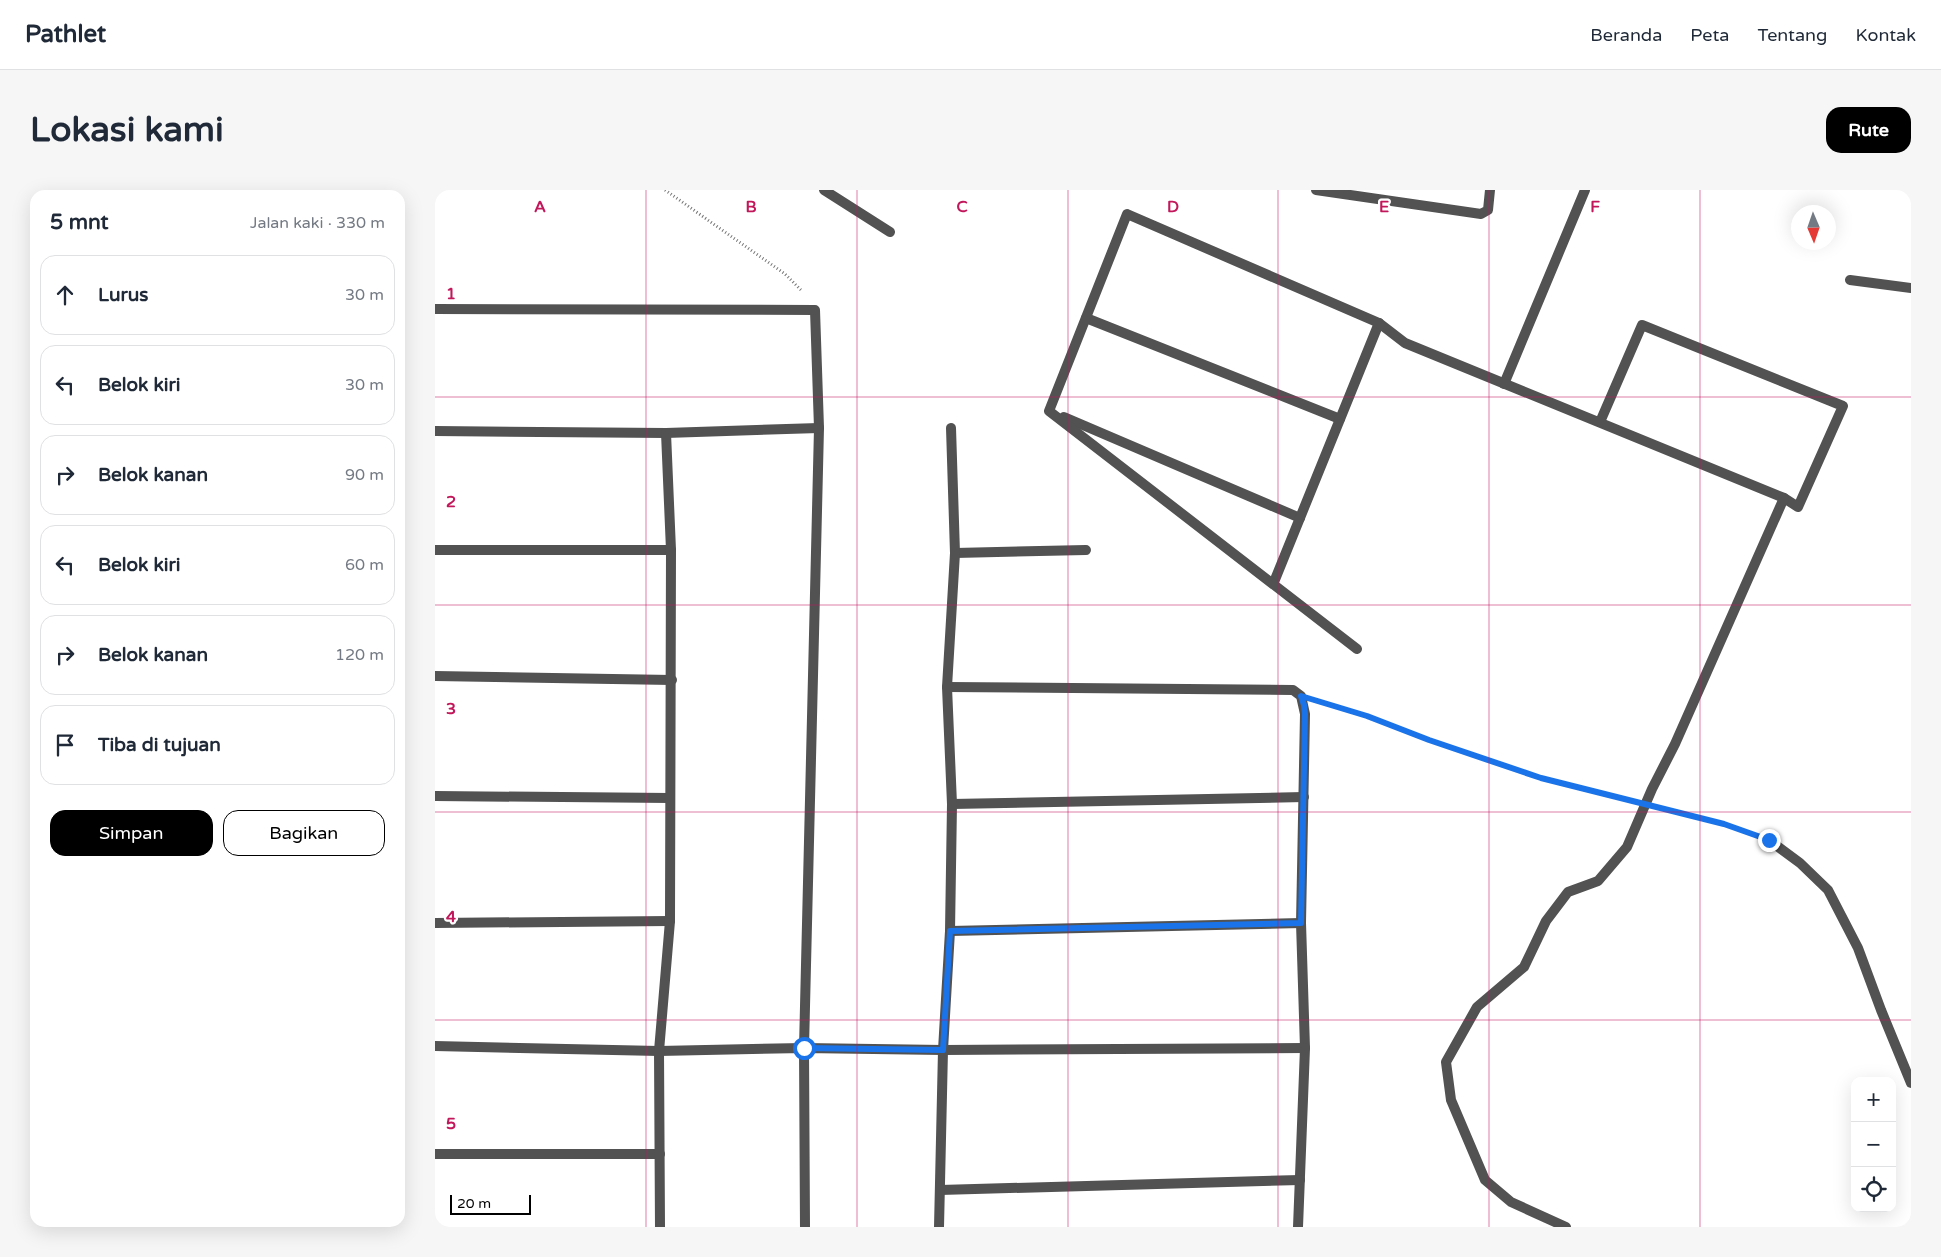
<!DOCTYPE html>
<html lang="id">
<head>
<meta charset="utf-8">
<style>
  :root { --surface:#fff; --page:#f6f6f7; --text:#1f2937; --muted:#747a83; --line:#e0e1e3; --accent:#000 }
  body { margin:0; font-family:"Varela Round",sans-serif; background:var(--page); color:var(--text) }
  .controls { position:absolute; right:15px; bottom:15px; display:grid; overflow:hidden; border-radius:10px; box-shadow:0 5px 20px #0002 }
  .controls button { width:45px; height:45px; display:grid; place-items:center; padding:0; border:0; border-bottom:1px solid var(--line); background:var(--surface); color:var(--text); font:25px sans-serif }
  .compass { position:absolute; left:1356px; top:15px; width:45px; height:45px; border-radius:50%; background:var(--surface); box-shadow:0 5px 20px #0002; rotate:178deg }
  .scale { position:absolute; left:15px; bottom:12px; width:81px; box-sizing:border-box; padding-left:5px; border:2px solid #000; border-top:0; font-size:14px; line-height:18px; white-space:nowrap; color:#000; -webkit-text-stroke:4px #fff; paint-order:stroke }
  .stop { position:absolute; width:15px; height:15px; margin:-11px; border:4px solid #1a73e8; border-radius:50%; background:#fff }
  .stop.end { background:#1a73e8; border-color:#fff; box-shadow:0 1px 5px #0008 }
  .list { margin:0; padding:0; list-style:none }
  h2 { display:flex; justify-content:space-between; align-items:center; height:65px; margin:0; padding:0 20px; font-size:21px }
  h2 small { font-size:16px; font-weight:400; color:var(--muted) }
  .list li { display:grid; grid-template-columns:32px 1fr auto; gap:15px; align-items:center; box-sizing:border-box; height:80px; margin:0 10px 10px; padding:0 10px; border:1px solid var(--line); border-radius:15px }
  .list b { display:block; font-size:19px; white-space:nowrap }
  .list em { font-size:16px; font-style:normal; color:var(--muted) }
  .actions { display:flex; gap:10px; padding:15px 20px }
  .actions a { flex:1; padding:11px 0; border:1px solid var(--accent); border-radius:15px; text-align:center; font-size:18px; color:var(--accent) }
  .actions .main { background:var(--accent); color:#fff }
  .icon { flex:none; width:28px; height:28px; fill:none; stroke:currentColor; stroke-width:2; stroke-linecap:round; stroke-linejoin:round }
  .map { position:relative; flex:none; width:1476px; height:1037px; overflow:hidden; border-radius:15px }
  header { display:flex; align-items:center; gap:30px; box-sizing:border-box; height:70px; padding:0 25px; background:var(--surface); border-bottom:1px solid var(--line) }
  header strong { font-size:24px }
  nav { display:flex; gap:28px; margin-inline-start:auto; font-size:18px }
  .intro { display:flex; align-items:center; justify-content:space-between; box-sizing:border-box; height:120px; padding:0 30px }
  h1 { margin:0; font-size:35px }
  .button { padding:12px 22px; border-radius:15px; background:var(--accent); color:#fff; font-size:18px; font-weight:700 }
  main { display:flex; gap:30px; padding:0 30px }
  aside { flex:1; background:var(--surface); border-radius:15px; box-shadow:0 5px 20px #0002 }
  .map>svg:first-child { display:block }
</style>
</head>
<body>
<header>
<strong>Pathlet</strong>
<nav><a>Beranda</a><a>Peta</a><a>Tentang</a><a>Kontak</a></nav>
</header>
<div class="intro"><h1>Lokasi kami</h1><a class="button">Rute</a></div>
<main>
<aside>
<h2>5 mnt<small>Jalan kaki · 330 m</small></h2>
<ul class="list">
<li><svg class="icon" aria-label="ahead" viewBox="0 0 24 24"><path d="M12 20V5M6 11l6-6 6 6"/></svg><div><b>Lurus</b></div><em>30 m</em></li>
<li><svg class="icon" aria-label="left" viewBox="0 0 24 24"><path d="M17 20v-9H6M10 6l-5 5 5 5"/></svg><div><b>Belok kiri</b></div><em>30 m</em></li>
<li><svg class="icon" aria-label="right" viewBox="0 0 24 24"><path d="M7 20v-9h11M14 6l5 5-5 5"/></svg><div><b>Belok kanan</b></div><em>90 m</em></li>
<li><svg class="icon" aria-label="left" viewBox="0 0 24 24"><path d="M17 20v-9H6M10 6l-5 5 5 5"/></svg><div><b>Belok kiri</b></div><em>60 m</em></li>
<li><svg class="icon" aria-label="right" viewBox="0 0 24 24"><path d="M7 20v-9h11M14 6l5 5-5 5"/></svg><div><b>Belok kanan</b></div><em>120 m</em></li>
<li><svg class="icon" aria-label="arrive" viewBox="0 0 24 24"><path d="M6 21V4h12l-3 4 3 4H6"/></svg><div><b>Tiba di tujuan</b></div></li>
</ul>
<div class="actions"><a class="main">Simpan</a><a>Bagikan</a></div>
</aside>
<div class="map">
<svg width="1476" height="1037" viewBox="0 0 1476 1037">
  <rect width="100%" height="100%" fill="#fff"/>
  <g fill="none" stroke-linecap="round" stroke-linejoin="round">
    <g stroke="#747474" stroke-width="3" stroke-dasharray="1 2.5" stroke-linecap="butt">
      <polyline points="230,0 350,84 367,101"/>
      <path d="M886 512C960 535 1032 566 1106 588 1134 597 1163 603 1192 610"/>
      <polyline points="1229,619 1289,634 1317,644"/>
    </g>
    <g stroke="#525252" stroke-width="10">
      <polyline points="389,0 455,42"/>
      <polyline points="881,0 1046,24 1053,20 1055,0"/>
      <polyline points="1415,90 1476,98"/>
      <polyline points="0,119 380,120 384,238 369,858 370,1037"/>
      <polyline points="651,128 905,229"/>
      <polyline points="1069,194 1150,0"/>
      <polyline points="629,227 865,328"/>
      <polyline points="0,241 231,243 384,238"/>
      <polyline points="0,360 236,360"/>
      <polyline points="520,363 651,360"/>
      <polyline points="839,392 944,133"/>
      <polyline points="922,459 614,221 692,24 944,133 970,153 1349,308 1363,317 1408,216 1207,135 1165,232"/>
      <polyline points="0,486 237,490"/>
      <polyline points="512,497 858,500 866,506 870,524 866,733 870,858 863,1037"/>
      <polyline points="0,606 235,608"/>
      <polyline points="517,614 869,607"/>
      <polyline points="1334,650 1365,673 1393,700 1423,758 1446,820 1476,893"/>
      <polyline points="0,733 235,731"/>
      <polyline points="515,741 866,733"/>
      <polyline points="0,856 224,861 369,858 508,860 870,858"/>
      <polyline points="0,964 225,964"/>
      <polyline points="505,1000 865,990"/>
      <polyline points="225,1037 224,861 235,731 236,360 231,243"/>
      <polyline points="504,1037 508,860 515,741 517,614 512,497 520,363 516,238"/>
      <polyline points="1131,1037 1076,1012 1050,990 1016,910 1011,872 1042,817 1089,777 1111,731 1133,702 1163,691 1192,657 1217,599 1240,554 1349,308"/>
    </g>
  </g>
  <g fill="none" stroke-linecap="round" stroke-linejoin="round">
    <polyline stroke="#1a73e8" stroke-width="6" points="369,858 508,860 515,741 866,733 870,524 869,515 866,506 932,526 994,550 1106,588 1289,634 1334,650"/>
  </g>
  <path fill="none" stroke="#c2185b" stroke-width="1" stroke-opacity="0.55" d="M211 0V1037M422 0V1037M633 0V1037M843 0V1037M1054 0V1037M1265 0V1037M0 207H1476M0 415H1476M0 622H1476M0 830H1476"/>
  <g font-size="16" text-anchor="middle" font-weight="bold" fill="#c2185b" stroke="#fff" stroke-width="4.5" stroke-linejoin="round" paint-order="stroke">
    <text x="105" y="22">A</text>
    <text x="316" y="22">B</text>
    <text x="527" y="22">C</text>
    <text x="738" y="22">D</text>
    <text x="949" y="22">E</text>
    <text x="1160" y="22">F</text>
    <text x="16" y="109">1</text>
    <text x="16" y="317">2</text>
    <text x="16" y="524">3</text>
    <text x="16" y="732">4</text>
    <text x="16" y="939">5</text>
  </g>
</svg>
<div class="controls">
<button>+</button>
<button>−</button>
<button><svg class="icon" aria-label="locate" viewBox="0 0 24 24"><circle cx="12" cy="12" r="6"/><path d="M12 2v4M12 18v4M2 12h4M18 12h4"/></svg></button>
</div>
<svg class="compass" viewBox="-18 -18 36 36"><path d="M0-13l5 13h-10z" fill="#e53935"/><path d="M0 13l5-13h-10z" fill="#747a83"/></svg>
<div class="scale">20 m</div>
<div class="stop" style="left:369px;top:858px"></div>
<div class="stop end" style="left:1334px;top:650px"></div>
</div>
</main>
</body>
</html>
